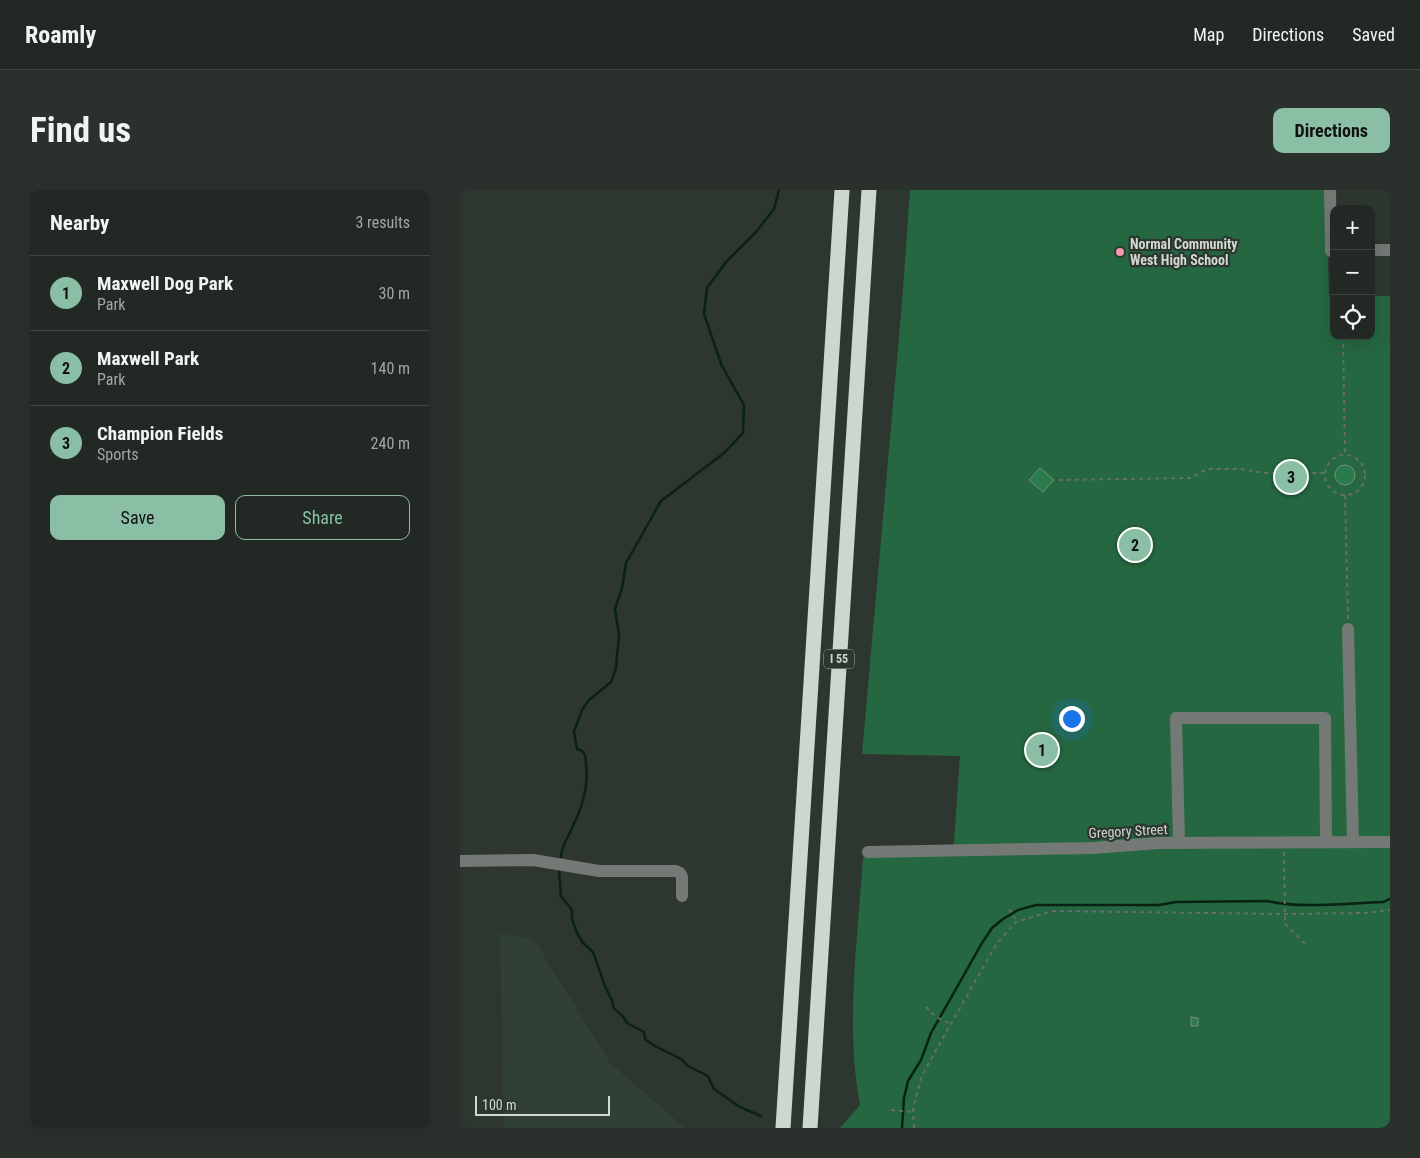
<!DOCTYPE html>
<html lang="en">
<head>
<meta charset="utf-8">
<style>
  :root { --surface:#222924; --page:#2a312c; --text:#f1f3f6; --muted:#a2a6a6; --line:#3f4541; --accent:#8abfa5 }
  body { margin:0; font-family:"Roboto Condensed",sans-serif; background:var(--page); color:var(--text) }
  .controls { position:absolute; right:15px; top:15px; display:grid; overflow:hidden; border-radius:10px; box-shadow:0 5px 20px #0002 }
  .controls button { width:45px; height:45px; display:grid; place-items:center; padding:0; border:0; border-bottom:1px solid var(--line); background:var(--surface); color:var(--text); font:25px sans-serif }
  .scale { position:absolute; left:15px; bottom:12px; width:135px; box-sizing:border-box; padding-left:5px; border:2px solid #d1d8d3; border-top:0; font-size:14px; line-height:18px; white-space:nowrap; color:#d1d8d3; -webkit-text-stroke:4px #2d3730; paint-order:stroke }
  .you { position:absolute; left:611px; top:528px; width:18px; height:18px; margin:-12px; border:4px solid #fff; border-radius:50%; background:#1a73e8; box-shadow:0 0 0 8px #1a73e833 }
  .badge { display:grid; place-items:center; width:32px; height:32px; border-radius:50%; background:var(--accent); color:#111; font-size:16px; font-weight:700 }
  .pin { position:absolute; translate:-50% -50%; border:2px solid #fff; box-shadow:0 1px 5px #0006 }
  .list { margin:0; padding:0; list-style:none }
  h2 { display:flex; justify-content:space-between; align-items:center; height:65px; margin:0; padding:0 20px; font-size:21px }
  h2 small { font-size:16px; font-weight:400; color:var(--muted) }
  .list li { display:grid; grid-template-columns:32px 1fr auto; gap:15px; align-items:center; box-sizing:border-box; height:75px; padding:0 20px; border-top:1px solid var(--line) }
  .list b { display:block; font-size:19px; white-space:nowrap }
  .list p { margin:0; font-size:16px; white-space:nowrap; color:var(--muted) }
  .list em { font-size:16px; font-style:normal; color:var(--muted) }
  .actions { display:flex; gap:10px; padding:15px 20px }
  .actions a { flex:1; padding:11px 0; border:1px solid var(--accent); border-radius:10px; text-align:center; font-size:18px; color:var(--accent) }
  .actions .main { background:var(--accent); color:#111 }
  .icon { flex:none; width:28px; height:28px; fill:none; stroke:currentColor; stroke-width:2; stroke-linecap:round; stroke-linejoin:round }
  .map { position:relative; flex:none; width:930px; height:938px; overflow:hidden; border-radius:10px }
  header { display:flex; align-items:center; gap:30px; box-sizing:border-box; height:70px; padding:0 25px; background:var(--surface); border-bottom:1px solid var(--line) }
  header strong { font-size:24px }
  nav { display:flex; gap:28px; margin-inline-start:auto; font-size:18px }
  .intro { display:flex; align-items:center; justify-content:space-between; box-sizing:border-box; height:120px; padding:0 30px }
  h1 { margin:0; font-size:35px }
  .button { padding:12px 22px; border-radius:10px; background:var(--accent); color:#111; font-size:18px; font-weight:700 }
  main { display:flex; gap:30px; padding:0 30px }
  aside { flex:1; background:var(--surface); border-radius:10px; box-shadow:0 5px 20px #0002 }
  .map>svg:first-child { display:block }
</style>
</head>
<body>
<header>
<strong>Roamly</strong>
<nav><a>Map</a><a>Directions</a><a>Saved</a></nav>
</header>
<div class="intro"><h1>Find us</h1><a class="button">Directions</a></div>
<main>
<aside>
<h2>Nearby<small>3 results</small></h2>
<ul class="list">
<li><span class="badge">1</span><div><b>Maxwell Dog Park</b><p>Park</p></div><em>30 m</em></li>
<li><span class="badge">2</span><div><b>Maxwell Park</b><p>Park</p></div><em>140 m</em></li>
<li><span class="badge">3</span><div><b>Champion Fields</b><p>Sports</p></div><em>240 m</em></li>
</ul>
<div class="actions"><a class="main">Save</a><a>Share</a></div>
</aside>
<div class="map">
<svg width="930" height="938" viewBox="0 0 930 938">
  <rect width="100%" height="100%" fill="#2d3730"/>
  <polygon fill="#304035" points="40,744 73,748 150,873 225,938 44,938"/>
  <path fill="#256740" d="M450 0H866L869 107H874V146H911V106H930V938H380L400 915C385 835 398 748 403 667L493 666 500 566 402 564 442 113Z"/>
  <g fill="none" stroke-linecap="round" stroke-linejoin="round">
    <g stroke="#092213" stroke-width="2.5">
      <path d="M101 667C102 654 107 650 112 638 122 618 129 597 126 574 126 567 125 560 117 559L114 542 122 520 129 510 151 492 156 478 159 445 155 419 162 398 166 373 201 311 264 263 283 243 284 215 262 176 244 124 247 98 266 72 296 42 314 19 319 0"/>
      <polyline points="99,681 101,706 112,720 112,729 117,743 123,753 133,762 145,796 152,811 154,819 162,825 167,833 184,842 185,849 193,855 221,869 228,876 248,886 254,899 280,917 301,926"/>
      <path d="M442 938 444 908 448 891 461 870 471 843 522 753 532 738 543 729 558 720 576 715H699L716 712 807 711C842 719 886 713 923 712L930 709"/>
    </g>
  </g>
  <g fill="#2a7b4c" stroke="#7f8a82">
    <circle cx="885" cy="285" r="10"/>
    <polygon points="580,278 594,290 583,302 569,290"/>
    <polygon points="731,827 738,828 738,836 731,836"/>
  </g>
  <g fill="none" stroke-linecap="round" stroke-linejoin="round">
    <g stroke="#656e68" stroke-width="2" stroke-dasharray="4 4" stroke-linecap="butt">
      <polyline points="871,70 871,100 874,110"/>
      <polyline points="883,146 885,265"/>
      <circle cx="885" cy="285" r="20"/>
      <polyline points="599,290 731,288 747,279 781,279 803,283 866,283"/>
      <polyline points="885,305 888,429"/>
      <polyline points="824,662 825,734 847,756"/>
      <polyline points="549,719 557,731"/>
      <polyline points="466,817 476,827 491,834"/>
      <polyline points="431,920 453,922"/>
      <polyline points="454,938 453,918 462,885 537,753 556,732 592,721 825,724 906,723 930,720"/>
    </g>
    <g stroke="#747975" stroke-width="12">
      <polyline points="870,0 871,61 874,61"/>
      <polyline points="911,60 930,60"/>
      <polyline points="888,439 893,652"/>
      <polyline points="719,653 716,528 865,528 866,652"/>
      <polyline points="408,662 633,658 698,653 930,652"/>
      <polyline points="0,671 73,670 139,681 216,681 220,683 222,687 222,706"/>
    </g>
    <g stroke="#ccd8cf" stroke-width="15">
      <polyline points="323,938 382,0"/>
      <polyline points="350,938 409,0"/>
    </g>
  </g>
  <circle fill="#f29aaf" stroke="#2d3730" stroke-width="2" cx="660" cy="62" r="5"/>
  <g text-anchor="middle" stroke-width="4.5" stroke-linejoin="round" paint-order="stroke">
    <rect fill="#2d3730" stroke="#a0a8a2" stroke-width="1" x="364" y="459.5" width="30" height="19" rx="4"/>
    <g font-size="12" font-weight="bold" fill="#d1d8d3">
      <text x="379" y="473">I 55</text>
    </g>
    <g font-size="14" font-weight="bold" fill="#d1d8d3" stroke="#2d3730" text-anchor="start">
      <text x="670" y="59">Normal Community<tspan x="670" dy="16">West High School</tspan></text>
    </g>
    <g font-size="14" fill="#d1d8d3" stroke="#2d3730">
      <text transform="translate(668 641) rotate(-3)" y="5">Gregory Street</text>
    </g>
  </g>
</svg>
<div class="controls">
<button>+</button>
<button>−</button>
<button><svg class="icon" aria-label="locate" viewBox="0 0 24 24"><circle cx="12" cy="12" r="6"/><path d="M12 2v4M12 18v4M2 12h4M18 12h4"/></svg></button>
</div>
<div class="scale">100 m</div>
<div class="you"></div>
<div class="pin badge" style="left:582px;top:560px">1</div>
<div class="pin badge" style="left:675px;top:355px">2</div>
<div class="pin badge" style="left:831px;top:287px">3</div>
</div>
</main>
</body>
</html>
